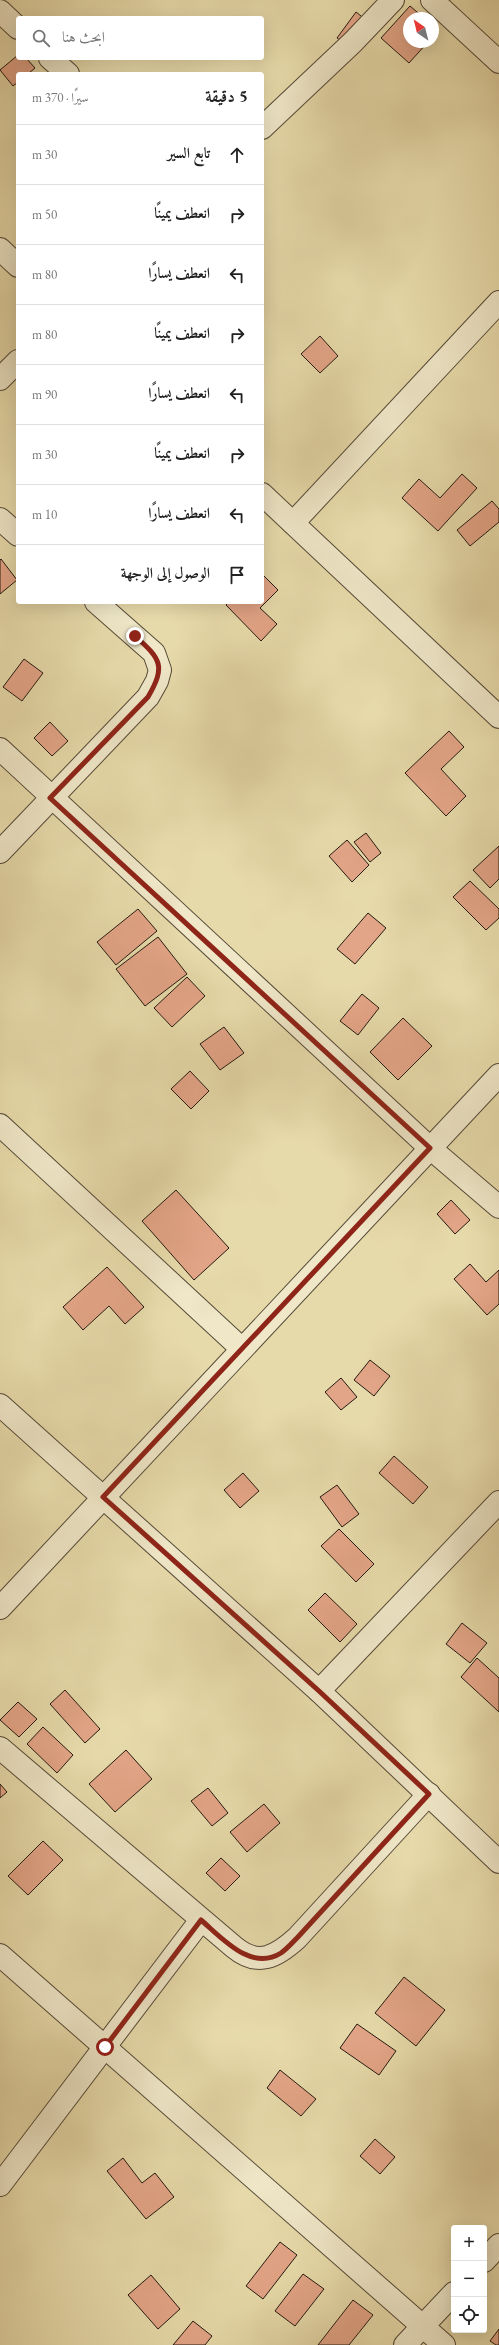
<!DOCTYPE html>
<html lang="ar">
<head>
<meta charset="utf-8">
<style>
  :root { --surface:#fff; --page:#f2f2f2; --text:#222; --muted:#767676; --line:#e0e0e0 }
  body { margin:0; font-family:"EB Garamond",Amiri,serif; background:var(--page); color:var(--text); direction:rtl }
  .controls { position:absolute; right:12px; bottom:12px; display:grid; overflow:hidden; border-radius:4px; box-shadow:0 4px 16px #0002 }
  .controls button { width:36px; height:36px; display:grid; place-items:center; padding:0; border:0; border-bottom:1px solid var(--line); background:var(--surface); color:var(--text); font:20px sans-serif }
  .compass { position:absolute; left:403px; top:12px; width:36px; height:36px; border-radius:50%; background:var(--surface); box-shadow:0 4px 16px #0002; rotate:325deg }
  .stop { position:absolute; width:12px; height:12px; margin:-9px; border:3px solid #8f2418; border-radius:50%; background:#fff }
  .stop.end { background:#8f2418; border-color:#fff; box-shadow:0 1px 4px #0008 }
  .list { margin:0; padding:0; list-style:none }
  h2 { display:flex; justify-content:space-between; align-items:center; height:52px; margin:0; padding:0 16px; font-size:17px }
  h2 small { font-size:13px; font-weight:400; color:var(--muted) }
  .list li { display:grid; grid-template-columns:26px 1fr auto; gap:12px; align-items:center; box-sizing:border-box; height:60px; padding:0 16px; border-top:1px solid var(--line) }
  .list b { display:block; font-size:15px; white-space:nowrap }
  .list em { font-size:13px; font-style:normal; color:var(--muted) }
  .icon { flex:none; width:22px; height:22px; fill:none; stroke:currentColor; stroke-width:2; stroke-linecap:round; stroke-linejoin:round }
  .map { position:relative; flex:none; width:499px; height:2345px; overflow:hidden; direction:ltr }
  .search { position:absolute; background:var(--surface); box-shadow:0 4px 16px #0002; left:16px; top:16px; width:248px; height:44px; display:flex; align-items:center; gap:10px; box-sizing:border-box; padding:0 14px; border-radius:4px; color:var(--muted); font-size:15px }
  .panel { position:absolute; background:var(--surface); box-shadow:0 4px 16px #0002; left:16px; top:72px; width:248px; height:532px; border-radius:4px; direction:rtl }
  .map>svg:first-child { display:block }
</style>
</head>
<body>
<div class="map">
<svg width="499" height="2345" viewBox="0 0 499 2345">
  <rect width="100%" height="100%" fill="#e7daaa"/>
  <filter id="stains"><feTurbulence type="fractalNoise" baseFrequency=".005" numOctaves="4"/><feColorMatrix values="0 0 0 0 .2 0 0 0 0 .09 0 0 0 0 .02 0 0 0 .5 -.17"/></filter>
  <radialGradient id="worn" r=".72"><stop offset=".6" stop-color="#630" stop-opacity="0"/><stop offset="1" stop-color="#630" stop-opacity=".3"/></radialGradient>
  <g fill="#e3a587" stroke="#241a11">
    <polygon points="410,6 424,18 409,18 409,42 428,42 409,63 381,38"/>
    <polygon points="356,12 366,20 346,45 337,38"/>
    <polygon points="18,55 18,58 26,58 35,68 28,74 18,74 18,82 13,86 0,70"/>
    <polygon points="320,336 338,356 320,373 301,354"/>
    <polygon points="462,474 477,488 438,531 402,498 419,479 440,498"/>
    <polygon points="492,501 499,509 499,522 470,546 457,530"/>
    <polygon points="1,559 17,580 0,594 0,560"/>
    <polygon points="262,574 278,590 260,608 277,624 261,641 226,605 229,602 262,602"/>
    <polygon points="24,659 43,673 22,701 3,687"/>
    <polygon points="50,722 68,741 52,756 34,738"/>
    <polygon points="449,731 464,747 441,769 466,796 446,816 405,773"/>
    <polygon points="366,833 381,853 370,862 354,842"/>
    <polygon points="347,840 369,865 352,882 329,856"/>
    <polygon points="499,846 499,879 490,888 473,870"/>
    <polygon points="470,881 499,909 499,918 486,930 453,897"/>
    <polygon points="138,909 157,931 116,965 97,942"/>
    <polygon points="368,913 386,928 355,964 337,949"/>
    <polygon points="158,937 187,974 145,1006 116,969"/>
    <polygon points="187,977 205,996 172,1027 154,1008"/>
    <polygon points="362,994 379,1008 358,1035 340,1021"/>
    <polygon points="403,1018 432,1046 398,1080 370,1052"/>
    <polygon points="224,1027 244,1053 220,1070 200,1044"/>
    <polygon points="190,1071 209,1091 191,1109 171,1089"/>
    <polygon points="176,1190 229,1248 194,1280 142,1221"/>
    <polygon points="451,1200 470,1220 455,1234 437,1214"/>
    <polygon points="470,1264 486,1282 499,1270 499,1304 487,1315 454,1279"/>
    <polygon points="107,1267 144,1307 125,1324 109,1306 83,1330 63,1307"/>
    <polygon points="370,1360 390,1376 374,1396 354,1380"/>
    <polygon points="341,1378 357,1397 341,1410 325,1392"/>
    <polygon points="394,1456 428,1487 413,1504 379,1473"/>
    <polygon points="243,1473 259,1491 240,1508 224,1490"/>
    <polygon points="337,1485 359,1514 342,1527 320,1497"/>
    <polygon points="339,1529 374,1564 356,1582 321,1546"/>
    <polygon points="325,1593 357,1624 340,1642 308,1610"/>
    <polygon points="462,1623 487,1643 470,1663 446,1644"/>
    <polygon points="477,1658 499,1678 499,1712 461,1677"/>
    <polygon points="65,1690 100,1729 85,1743 50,1704"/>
    <polygon points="18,1702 37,1719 19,1737 0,1720"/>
    <polygon points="43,1727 73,1755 57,1773 27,1744"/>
    <polygon points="126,1750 152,1779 115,1812 89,1784"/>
    <polygon points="0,1784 7,1792 0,1798"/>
    <polygon points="208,1788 228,1813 212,1826 191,1801"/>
    <polygon points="264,1804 280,1823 247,1852 230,1832"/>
    <polygon points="43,1841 63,1860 28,1895 8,1876"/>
    <polygon points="221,1858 240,1876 225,1891 206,1873"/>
    <polygon points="404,1977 445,2010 416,2046 375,2013"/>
    <polygon points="357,2024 396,2051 379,2075 340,2048"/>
    <polygon points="280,2070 316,2099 301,2116 267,2088"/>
    <polygon points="375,2139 395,2157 380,2174 360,2156"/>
    <polygon points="123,2158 142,2183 155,2173 174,2197 146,2219 107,2171"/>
    <polygon points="280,2242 297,2255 263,2299 246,2286"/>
    <polygon points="303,2274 324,2289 295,2326 275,2311"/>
    <polygon points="151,2275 180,2309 158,2329 128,2295"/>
    <polygon points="353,2300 373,2315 349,2345 318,2345"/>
    <polygon points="193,2321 212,2336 205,2345 173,2345"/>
    <polygon points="499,2329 499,2345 496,2345 490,2341"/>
  </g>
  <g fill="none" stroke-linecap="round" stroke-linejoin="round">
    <defs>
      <g id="minor">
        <polyline points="432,0 499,62"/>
        <polyline points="0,11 18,28"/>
        <polyline points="50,58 68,74"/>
        <polyline points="262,128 353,42 393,0"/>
        <polyline points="0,249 18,266"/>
        <polyline points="0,379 18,361"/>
        <polyline points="262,494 499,717"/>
        <polyline points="0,519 18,535"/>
        <polyline points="293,523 499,302"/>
        <polyline points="0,749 430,1148 499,1207"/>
        <polyline points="0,852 148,697 157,681 160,670 154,653 96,602"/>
        <polyline points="0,1125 242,1349"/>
        <polyline points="0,1405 319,1691 499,1862"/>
        <polyline points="0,1608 499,1075"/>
        <polyline points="319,1691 499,1502"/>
        <path d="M0 1748 234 1947C258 1967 276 1957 297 1938L429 1794"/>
        <polyline points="0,1955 444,2345"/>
        <polyline points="0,2185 201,1920"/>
        <polyline points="484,2261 499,2245"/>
        <polyline points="405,2345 454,2293"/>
      </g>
    </defs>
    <use href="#minor" stroke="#554a37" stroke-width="24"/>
    <use href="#minor" stroke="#efe7c8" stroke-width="22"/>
  </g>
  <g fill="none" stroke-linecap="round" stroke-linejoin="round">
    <path stroke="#8f2418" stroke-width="5" d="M105 2047 201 1920C222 1938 251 1972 281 1953 287 1949 292 1943 297 1938L429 1794 319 1691 103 1497 430 1148 50 798 148 697C166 666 161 659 135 636"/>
  </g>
  <rect width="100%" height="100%" filter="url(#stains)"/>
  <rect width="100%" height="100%" fill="url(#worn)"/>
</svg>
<div class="controls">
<button>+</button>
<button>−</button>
<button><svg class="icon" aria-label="locate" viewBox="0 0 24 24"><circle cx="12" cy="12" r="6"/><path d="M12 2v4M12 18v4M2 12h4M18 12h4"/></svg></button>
</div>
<svg class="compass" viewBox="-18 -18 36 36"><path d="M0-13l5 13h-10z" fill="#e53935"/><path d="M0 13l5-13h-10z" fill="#767676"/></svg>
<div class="stop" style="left:105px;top:2047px"></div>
<div class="stop end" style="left:135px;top:636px"></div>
<div class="search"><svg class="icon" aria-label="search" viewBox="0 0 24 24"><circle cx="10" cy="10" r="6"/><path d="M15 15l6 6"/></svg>ابحث هنا</div>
<section class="panel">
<h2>5 دقيقة<small>سيرًا · 370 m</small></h2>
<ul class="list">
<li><svg class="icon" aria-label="ahead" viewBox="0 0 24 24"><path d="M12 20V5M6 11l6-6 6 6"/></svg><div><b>تابع السير</b></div><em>30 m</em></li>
<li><svg class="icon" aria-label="right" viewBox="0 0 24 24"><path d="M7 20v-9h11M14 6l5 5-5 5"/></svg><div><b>انعطف يمينًا</b></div><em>50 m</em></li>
<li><svg class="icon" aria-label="left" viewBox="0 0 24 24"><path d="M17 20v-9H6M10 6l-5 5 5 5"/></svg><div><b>انعطف يسارًا</b></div><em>80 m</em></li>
<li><svg class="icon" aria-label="right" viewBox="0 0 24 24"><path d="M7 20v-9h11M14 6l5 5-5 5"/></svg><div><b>انعطف يمينًا</b></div><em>80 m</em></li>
<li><svg class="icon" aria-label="left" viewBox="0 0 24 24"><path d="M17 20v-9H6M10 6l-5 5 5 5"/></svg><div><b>انعطف يسارًا</b></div><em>90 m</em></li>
<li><svg class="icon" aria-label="right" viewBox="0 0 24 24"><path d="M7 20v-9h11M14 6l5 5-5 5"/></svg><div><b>انعطف يمينًا</b></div><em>30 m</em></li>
<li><svg class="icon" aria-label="left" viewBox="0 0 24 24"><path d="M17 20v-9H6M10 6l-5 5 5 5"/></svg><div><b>انعطف يسارًا</b></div><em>10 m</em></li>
<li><svg class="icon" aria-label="arrive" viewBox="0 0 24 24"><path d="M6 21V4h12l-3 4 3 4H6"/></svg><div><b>الوصول إلى الوجهة</b></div></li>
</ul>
</section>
</div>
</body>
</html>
